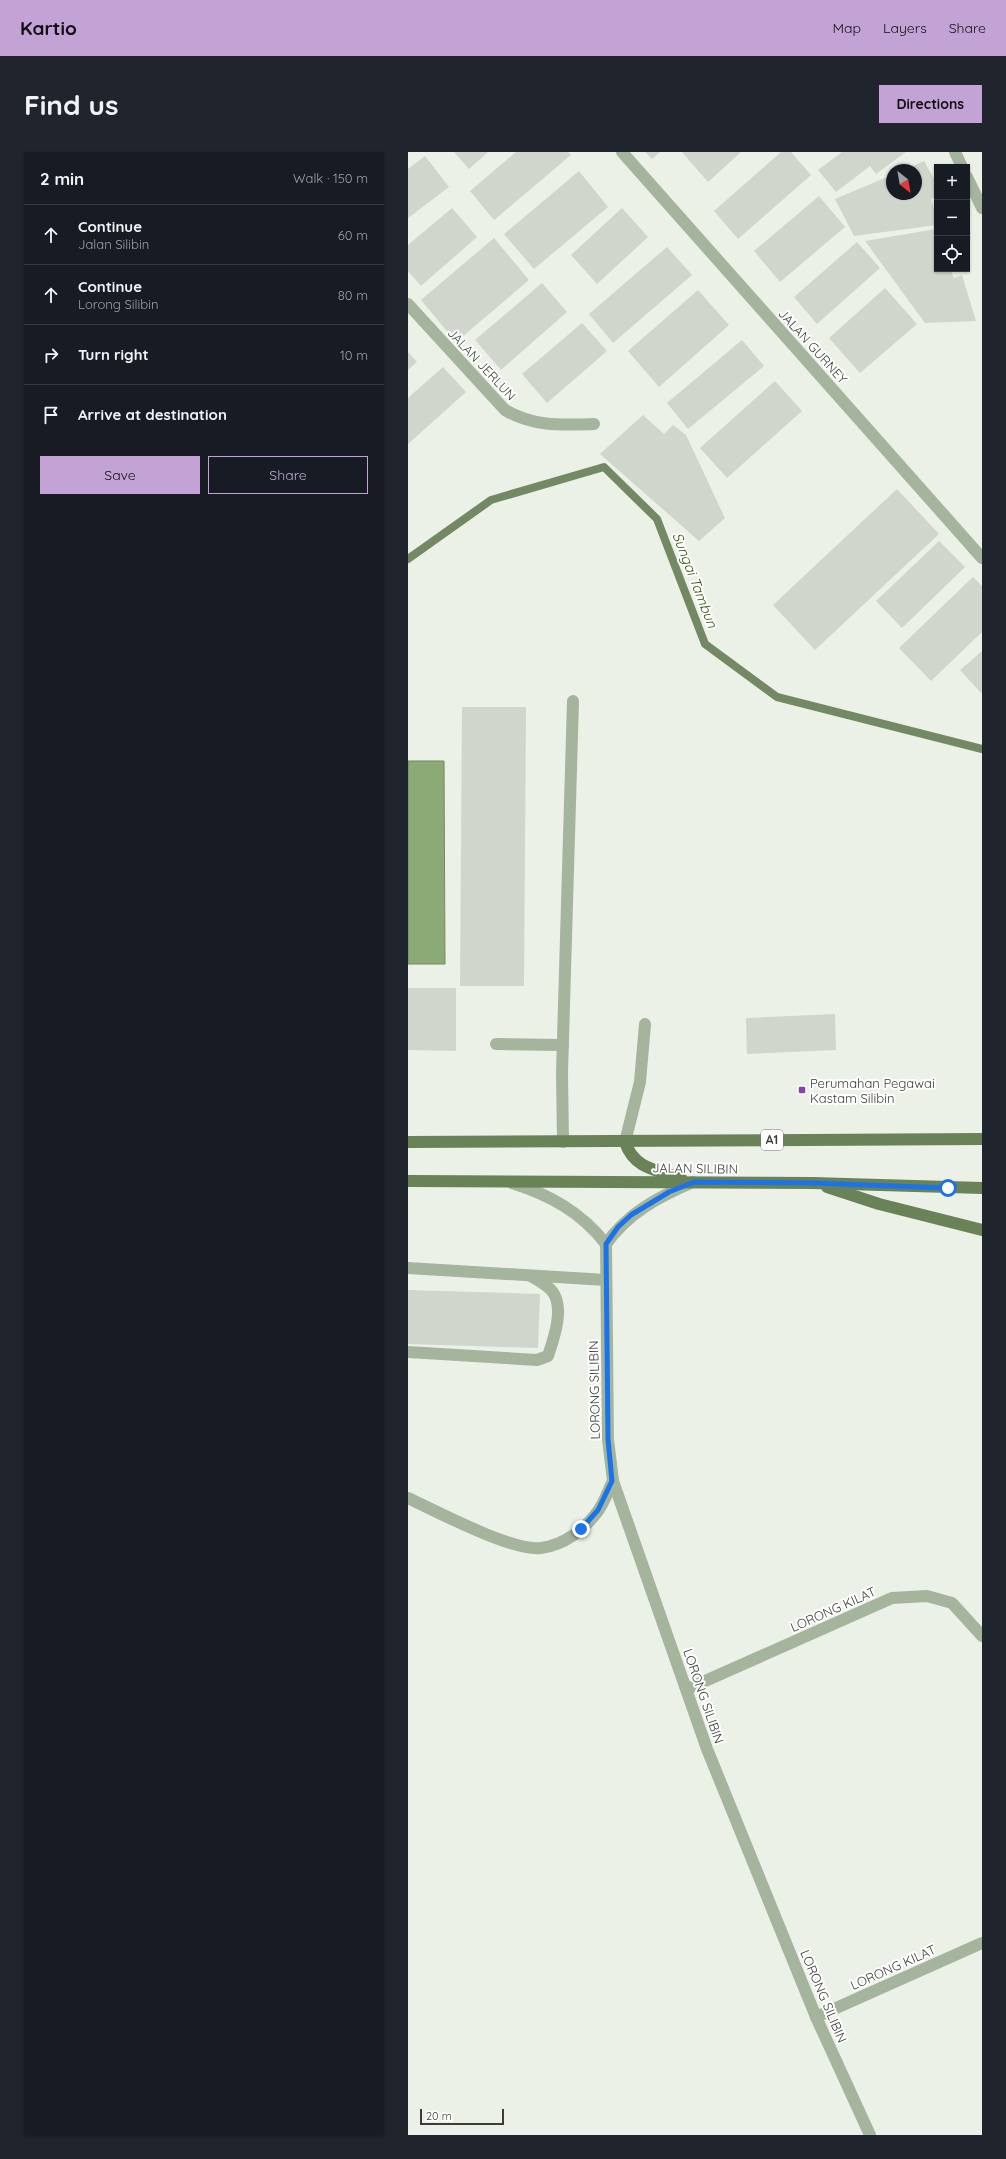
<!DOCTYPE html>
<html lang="en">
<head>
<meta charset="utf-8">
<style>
  :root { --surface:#171b24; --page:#20242c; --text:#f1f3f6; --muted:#9ea1a6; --line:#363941; --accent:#c3a2d6 }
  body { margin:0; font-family:Quicksand,sans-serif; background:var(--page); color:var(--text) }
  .controls { position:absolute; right:12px; top:12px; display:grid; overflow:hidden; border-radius:0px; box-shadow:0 1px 3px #0004 }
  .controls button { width:36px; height:36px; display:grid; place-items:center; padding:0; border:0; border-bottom:1px solid var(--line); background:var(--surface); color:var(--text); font:20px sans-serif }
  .compass { position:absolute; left:478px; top:12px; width:36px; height:36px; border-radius:50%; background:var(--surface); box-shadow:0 1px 3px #0004; rotate:149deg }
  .scale { position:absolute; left:12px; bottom:10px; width:84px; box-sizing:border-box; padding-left:4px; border:2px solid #3a3c38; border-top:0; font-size:11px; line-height:14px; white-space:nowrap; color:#3a3c38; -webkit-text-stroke:3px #fff; paint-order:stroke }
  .stop { position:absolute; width:12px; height:12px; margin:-9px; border:3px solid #1a73e8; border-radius:50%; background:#fff }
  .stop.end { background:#1a73e8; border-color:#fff; box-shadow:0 1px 4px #0008 }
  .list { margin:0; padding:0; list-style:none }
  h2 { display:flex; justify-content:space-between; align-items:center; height:52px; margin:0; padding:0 16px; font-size:17px }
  h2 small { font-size:13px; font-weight:400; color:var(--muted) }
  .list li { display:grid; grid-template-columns:26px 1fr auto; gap:12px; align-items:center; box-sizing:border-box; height:60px; padding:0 16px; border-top:1px solid var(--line) }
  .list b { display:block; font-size:15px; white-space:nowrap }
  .list p { margin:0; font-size:13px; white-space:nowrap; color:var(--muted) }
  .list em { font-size:13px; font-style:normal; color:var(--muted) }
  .actions { display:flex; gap:8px; padding:12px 16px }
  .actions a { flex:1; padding:9px 0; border:1px solid var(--accent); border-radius:0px; text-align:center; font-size:14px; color:var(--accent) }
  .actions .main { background:var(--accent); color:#111 }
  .icon { flex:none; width:22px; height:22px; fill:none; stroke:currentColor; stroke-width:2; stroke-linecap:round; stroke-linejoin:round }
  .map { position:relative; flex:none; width:574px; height:1983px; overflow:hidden; border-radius:0px }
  header { display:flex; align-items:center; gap:24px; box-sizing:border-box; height:56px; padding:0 20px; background:var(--accent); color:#111 }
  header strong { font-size:19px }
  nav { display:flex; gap:22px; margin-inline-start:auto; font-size:14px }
  .intro { display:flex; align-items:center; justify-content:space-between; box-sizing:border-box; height:96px; padding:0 24px }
  h1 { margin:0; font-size:28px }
  .button { padding:10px 18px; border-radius:0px; background:var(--accent); color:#111; font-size:14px; font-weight:700 }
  main { display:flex; gap:24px; padding:0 24px }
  aside { flex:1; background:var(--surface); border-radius:0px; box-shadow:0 1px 3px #0004 }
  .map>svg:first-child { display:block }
</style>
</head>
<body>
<header>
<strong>Kartio</strong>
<nav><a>Map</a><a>Layers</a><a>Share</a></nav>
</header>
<div class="intro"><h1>Find us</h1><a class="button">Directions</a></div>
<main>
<aside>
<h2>2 min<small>Walk · 150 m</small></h2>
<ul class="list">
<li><svg class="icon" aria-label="ahead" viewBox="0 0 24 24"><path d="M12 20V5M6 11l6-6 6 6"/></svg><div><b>Continue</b><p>Jalan Silibin</p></div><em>60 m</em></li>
<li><svg class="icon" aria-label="ahead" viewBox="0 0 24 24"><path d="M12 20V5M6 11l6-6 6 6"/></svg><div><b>Continue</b><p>Lorong Silibin</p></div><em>80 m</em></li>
<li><svg class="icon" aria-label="right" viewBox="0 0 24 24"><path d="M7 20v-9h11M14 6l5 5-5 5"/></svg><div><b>Turn right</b></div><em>10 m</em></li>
<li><svg class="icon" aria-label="arrive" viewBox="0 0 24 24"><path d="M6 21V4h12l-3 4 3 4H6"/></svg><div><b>Arrive at destination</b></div></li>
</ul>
<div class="actions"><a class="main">Save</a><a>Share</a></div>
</aside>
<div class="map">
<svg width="574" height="1983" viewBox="0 0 574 1983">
  <rect width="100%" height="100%" fill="#ebf1e7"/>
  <polygon fill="#8baa76" stroke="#738963" points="0,609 36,609 37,812 0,812"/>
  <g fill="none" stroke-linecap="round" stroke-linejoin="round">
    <polyline stroke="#738963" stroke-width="8" points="0,407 83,348 196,315 249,367 297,492 369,545 574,597"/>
  </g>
  <g fill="#d0d6cc">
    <polygon points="46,0 80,0 61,17"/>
    <polygon points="108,0 160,0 163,3 86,68 62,39"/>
    <polygon points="237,0 252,0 244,7"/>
    <polygon points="274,0 333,0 300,30"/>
    <polygon points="373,0 383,0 403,23 330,87 306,59"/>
    <polygon points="434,0 498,0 468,22 462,14 428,40 410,18"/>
    <polygon points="17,4 41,35 0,66 0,17"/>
    <polygon points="516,9 529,32 529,44 523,47 529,66 529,73 446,84 427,47 484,23 484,42 508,42 508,18 496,18"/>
    <polygon points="171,19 200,55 126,117 96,82"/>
    <polygon points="411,44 437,75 372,130 346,99"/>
    <polygon points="44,56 69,85 13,134 0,119 0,93"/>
    <polygon points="214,56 240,85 189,132 163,103"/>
    <polygon points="528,77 529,117 542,117 546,126 554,123 568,169 517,171 457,89"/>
    <polygon points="86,86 121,128 48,190 13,148"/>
    <polygon points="449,90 472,116 409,172 386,145"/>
    <polygon points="259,95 284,123 205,191 181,162"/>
    <polygon points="134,131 159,160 93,218 67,188"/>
    <polygon points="477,136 509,172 452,221 421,186"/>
    <polygon points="290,138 321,173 251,235 220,199"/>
    <polygon points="174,171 199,199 139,251 114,222"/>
    <polygon points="334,188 356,214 280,277 259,251"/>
    <polygon points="0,200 9,210 0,218"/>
    <polygon points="35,215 58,240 0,292 0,246"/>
    <polygon points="367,229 394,259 319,326 292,296"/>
    <polygon points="235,263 256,282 265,273 278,283 317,366 291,389 192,302"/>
    <polygon points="489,337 531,382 407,498 365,453"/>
    <polygon points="531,389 557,415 494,476 468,449"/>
    <polygon points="565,425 574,434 574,480 523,529 491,496"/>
    <polygon points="574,499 574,540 573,541 552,518"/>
    <polygon points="54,555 118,555 116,834 52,834"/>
    <polygon points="0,836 48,836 48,899 0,898"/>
    <polygon points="427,862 428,898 339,902 338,866"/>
    <polygon points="0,1138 132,1142 130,1196 0,1192"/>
  </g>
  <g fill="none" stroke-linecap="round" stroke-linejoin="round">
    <g stroke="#a5b49c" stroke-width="12">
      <polyline points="88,892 155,893"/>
      <polyline points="155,990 154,921 165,549"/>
      <polyline points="217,990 232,930 237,872"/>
      <polyline points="0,1116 198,1128"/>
      <path d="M0 1200 129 1208 140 1204C146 1186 157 1155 144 1139 139 1133 130 1128 123 1124"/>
    </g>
    <g stroke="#a5b49c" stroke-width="12">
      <polyline points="214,0 574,406"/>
      <polyline points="547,0 554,15"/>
      <polyline points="559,25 574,56"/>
      <path d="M0 152 97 258C125 275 155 273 186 272"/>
      <path d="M104 1031C142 1043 173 1060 198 1092L200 1287 205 1329 299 1597 408 1865 462 1983"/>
      <path d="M198 1092C220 1061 250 1045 285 1030"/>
      <path d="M0 1346C28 1359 105 1400 133 1396 156 1393 176 1378 190 1359 196 1351 200 1339 205 1329"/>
      <polyline points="279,1537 484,1446 519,1444 544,1451 574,1484"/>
      <polyline points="408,1865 574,1791"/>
    </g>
    <g stroke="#698257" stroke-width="12">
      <polyline points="0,990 574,987"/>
      <path d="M217 990C226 1017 249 1018 273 1026"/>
      <polyline points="0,1029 405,1031 574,1036"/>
      <polyline points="419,1035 471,1052 574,1078"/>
    </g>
  </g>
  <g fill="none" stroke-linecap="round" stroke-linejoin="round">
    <polyline stroke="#1a73e8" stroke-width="5" points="173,1377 190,1358 204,1329 200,1287 198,1092 210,1075 223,1063 261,1040 286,1030 405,1031 540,1036"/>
  </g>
  <rect fill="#8b3eaf" stroke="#fff" stroke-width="1.5" x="390" y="934" width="8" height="8" rx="2"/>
  <g text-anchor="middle" stroke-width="4" stroke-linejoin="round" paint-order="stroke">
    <rect fill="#fff" stroke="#757674" stroke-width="1" x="353" y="978" width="22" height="20" rx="3"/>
    <g font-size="12" font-weight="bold" fill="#3a3c38">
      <text x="364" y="992">A1</text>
    </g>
    <g font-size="13" fill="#3a3c38" stroke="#fff">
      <text transform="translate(405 194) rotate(48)" y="5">JALAN GURNEY</text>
      <text transform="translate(74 212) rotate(47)" y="5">JALAN JERLUN</text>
      <text transform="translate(287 1016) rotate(1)" y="5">JALAN SILIBIN</text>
      <text transform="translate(186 1238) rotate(-91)" y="5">LORONG SILIBIN</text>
      <text transform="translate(425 1457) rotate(-24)" y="5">LORONG KILAT</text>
      <text transform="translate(296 1544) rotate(71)" y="5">LORONG SILIBIN</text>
      <text transform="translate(485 1815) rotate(-24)" y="5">LORONG KILAT</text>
      <text transform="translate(416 1844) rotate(67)" y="5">LORONG SILIBIN</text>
    </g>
    <g font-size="13" fill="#3a3c38" stroke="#fff" text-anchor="start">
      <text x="402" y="936">Perumahan Pegawai<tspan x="402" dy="15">Kastam Silibin</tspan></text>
    </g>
    <g font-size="14" font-style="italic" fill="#2e5403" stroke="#fff">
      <text transform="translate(287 428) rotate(69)" y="5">Sungai Tambun</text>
    </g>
  </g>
</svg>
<div class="controls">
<button>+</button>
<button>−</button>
<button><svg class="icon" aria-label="locate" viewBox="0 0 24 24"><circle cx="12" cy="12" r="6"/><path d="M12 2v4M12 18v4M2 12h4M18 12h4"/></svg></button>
</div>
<svg class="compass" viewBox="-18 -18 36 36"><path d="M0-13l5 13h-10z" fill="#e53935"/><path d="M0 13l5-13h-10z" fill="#9ea1a6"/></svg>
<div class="scale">20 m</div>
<div class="stop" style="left:540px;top:1036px"></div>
<div class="stop end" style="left:173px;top:1377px"></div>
</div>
</main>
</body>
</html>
